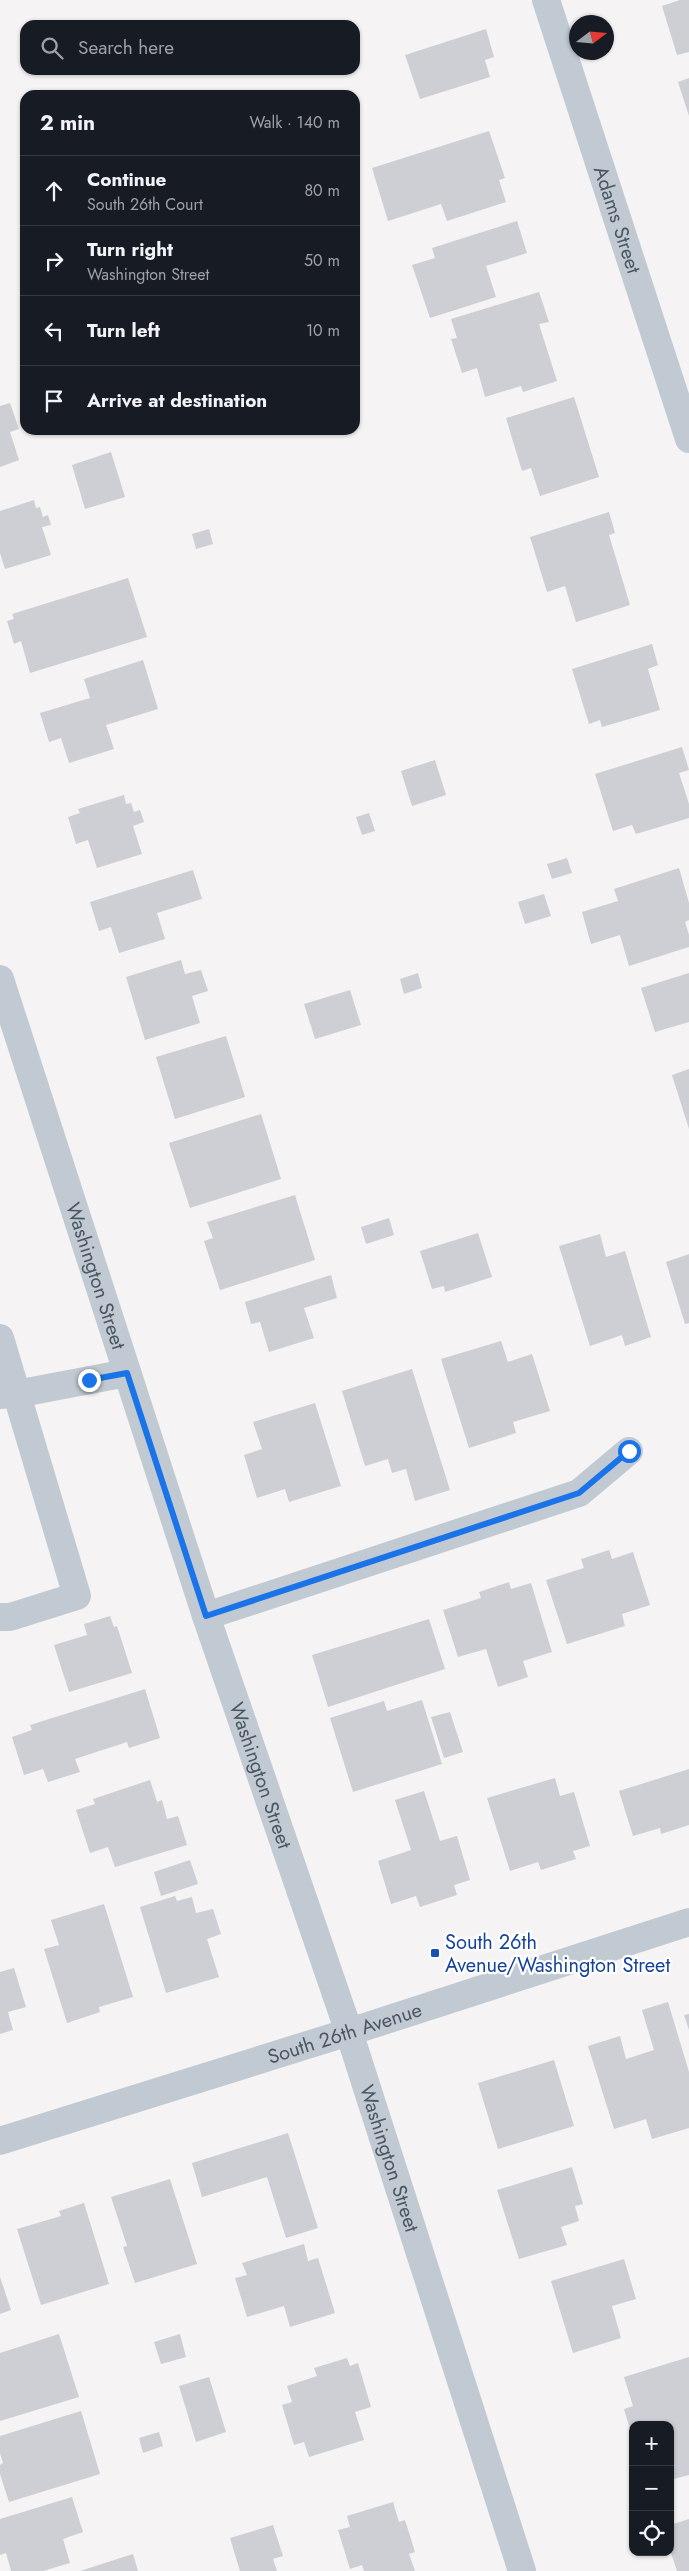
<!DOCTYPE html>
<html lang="en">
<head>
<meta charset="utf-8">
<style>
  :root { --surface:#171b24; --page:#20242c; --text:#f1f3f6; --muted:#9ea1a6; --line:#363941 }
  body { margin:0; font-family:Jost,sans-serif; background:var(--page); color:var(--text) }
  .controls { position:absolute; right:15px; bottom:15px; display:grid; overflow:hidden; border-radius:10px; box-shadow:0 1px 4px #0004 }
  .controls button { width:45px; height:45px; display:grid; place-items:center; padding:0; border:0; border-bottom:1px solid var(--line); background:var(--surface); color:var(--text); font:25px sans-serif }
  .compass { position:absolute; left:569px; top:15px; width:45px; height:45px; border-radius:50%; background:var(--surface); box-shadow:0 1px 4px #0004; rotate:74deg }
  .stop { position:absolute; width:15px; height:15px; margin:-11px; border:4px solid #1a73e8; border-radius:50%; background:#fff }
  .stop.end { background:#1a73e8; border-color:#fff; box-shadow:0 1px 5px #0008 }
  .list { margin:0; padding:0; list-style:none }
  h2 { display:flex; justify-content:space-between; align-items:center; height:65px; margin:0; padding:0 20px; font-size:21px }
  h2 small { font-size:16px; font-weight:400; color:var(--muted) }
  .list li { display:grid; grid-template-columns:32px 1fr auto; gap:15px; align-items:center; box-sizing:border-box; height:70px; padding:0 20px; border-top:1px solid var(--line) }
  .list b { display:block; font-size:19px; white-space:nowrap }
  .list p { margin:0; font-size:16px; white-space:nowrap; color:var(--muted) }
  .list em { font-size:16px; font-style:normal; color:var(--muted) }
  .icon { flex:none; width:28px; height:28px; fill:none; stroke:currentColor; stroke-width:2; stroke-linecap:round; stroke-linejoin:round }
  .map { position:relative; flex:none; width:689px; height:2571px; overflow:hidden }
  .search { position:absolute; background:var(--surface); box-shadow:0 1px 4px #0004; left:20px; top:20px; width:340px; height:55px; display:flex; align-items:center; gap:12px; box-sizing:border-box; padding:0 18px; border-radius:15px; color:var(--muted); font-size:19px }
  .panel { position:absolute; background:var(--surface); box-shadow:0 1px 4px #0004; left:20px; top:90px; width:340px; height:345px; border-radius:15px }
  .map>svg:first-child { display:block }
</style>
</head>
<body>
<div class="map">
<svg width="689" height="2571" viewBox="0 0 689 2571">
  <rect width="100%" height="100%" fill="#f5f3f3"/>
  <g fill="#cdcfd5">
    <polygon points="680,0 689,0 689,52 677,55 662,6"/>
    <polygon points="486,29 494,57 485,60 490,77 420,99 405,55"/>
    <polygon points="689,78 689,116 678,82"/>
    <polygon points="489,131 505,178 499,180 506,202 447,221 441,204 388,221 372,168"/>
    <polygon points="517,221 527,253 486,266 496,297 430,318 412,265 435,258 432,248"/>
    <polygon points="539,292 549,322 539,324 557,381 523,392 521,386 485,397 477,368 462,373 451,339 457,338 451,319"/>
    <polygon points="574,397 599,477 540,496 531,468 522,471 506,418"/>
    <polygon points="10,403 19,429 10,432 19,460 0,467 0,406"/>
    <polygon points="111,452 125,497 85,509 72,465"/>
    <polygon points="34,500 36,508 40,507 43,517 48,515 51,525 42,527 51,555 5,569 0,553 0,511"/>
    <polygon points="609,512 615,533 609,535 630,605 576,622 565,586 547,592 530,537"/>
    <polygon points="209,529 213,544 196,549 192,534"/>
    <polygon points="128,578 147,637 30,673 21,641 14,644 7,621 14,619 12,614"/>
    <polygon points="652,644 658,665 648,669 660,710 602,727 600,720 589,724 572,669"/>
    <polygon points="143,660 158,709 106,725 114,749 69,763 61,738 49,742 40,713 90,698 84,679"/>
    <polygon points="682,747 689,770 679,773 689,804 689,818 636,834 632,825 613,831 595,774"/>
    <polygon points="435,760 446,795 412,806 401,771"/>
    <polygon points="124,795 126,804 131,803 134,812 140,810 144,822 133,826 142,854 97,868 88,840 76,844 68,817 80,813 78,809"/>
    <polygon points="369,813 375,831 362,835 356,817"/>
    <polygon points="567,858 572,873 552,879 547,864"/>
    <polygon points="679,868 689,903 689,920 685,922 689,935 689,947 629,966 620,935 591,944 582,912 618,901 614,889"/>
    <polygon points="193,870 202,899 157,913 165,939 119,953 111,927 99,931 90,902"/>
    <polygon points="544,894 551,916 525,924 518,902"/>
    <polygon points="181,960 185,974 201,970 208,991 192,996 200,1023 145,1040 126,977"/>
    <polygon points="418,973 422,988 404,994 400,979"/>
    <polygon points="689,973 689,1022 655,1032 641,988"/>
    <polygon points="350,990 361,1025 315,1039 304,1004"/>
    <polygon points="226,1036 245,1097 175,1119 156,1057"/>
    <polygon points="689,1069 689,1129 672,1075"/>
    <polygon points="261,1114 281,1179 190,1208 169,1143"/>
    <polygon points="295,1195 315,1260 220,1290 204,1241 213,1238 207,1222"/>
    <polygon points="389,1218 394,1235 366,1244 361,1227"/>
    <polygon points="478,1233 492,1277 445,1292 444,1286 432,1289 420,1251"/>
    <polygon points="600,1234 606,1257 625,1251 651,1337 625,1346 622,1335 590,1346 559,1246"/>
    <polygon points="689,1254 689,1323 685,1324 666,1262"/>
    <polygon points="331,1275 337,1298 304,1308 314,1338 269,1352 260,1322 251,1324 245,1302"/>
    <polygon points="501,1341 508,1362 532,1354 550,1411 513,1422 516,1433 469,1448 441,1359"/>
    <polygon points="412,1369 450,1490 415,1501 406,1469 392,1473 388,1459 365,1466 342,1391"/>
    <polygon points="315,1403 341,1486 289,1502 285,1489 257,1498 244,1455 262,1449 253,1422"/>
    <polygon points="609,1550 612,1559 633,1552 650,1605 622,1614 625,1626 567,1644 546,1580 584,1568 581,1559"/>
    <polygon points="509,1582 511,1589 531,1583 552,1652 523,1661 528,1677 498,1687 486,1649 458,1657 443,1610 481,1598 479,1592"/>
    <polygon points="110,1616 114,1627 117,1626 132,1673 69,1692 54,1645 87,1635 84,1624"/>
    <polygon points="429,1619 445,1669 328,1707 312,1655"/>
    <polygon points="145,1689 160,1738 129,1748 127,1742 75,1759 80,1772 48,1782 43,1769 24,1775 12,1737 32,1730 30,1725"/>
    <polygon points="422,1700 442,1764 353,1792 330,1718 384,1701 387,1711"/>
    <polygon points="450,1712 463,1752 444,1758 431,1717"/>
    <polygon points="689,1769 689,1825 661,1834 660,1828 633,1836 619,1791"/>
    <polygon points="555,1778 560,1796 574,1792 590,1846 573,1851 576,1859 541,1870 538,1862 510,1871 487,1798"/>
    <polygon points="150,1780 157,1802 162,1800 167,1819 178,1816 187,1845 115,1867 108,1847 90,1853 76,1810 95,1804 93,1799"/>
    <polygon points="424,1791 440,1841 457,1836 470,1880 454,1885 457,1895 420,1907 416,1896 391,1904 378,1861 411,1850 395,1800"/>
    <polygon points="190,1860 198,1884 161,1896 154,1872"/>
    <polygon points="175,1896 177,1901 192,1897 196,1913 213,1909 221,1934 207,1939 219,1977 166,1993 140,1907"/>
    <polygon points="104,1904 133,1997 99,2007 100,2012 67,2023 44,1949 59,1945 51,1920"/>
    <polygon points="14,1968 26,2007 8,2012 13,2030 0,2034 0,1972"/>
    <polygon points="668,2002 689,2072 689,2128 652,2139 646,2119 614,2129 588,2046 620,2036 626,2059 654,2050 642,2010"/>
    <polygon points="689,2014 689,2030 684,2015"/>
    <polygon points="554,2060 574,2126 498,2149 478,2083"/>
    <polygon points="288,2133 318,2228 286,2238 267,2177 202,2197 192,2163"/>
    <polygon points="572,2167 583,2204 575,2206 579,2221 561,2227 567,2245 519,2259 497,2190"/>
    <polygon points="170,2179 197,2264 135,2283 123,2247 127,2246 111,2197"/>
    <polygon points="84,2203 109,2284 41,2305 17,2229 61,2216 59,2211"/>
    <polygon points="304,2244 308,2261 318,2258 335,2313 290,2327 284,2306 247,2317 235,2278 247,2275 242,2263"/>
    <polygon points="624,2259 636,2299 612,2306 621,2338 573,2353 551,2281"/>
    <polygon points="0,2277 11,2310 0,2314"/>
    <polygon points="59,2334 79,2397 0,2421 0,2353"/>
    <polygon points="180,2334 186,2357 161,2364 154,2342"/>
    <polygon points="689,2357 689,2475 670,2480 670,2425 633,2425 632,2436 624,2409 633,2406 624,2377"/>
    <polygon points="347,2358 350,2366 358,2363 371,2407 355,2412 364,2440 309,2457 304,2442 294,2445 282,2405 292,2402 287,2386 317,2376 314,2368"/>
    <polygon points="209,2377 226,2432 196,2442 179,2386"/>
    <polygon points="81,2411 100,2474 9,2502 0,2474 0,2465 3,2463 0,2453 0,2436"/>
    <polygon points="159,2432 163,2446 143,2453 139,2438"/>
    <polygon points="72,2497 83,2532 63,2539 70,2563 43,2571 11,2571 6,2553 0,2555 0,2519"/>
    <polygon points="393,2502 399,2522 405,2520 415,2552 409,2554 415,2571 364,2571 362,2565 350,2569 338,2530 350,2527 347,2516"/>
    <polygon points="689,2519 689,2571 677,2571 670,2550 670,2525"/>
    <polygon points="273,2525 283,2556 273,2559 277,2571 240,2571 230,2538"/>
    <polygon points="133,2554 138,2571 80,2571"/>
  </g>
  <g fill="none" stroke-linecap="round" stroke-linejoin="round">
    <g stroke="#c1cad2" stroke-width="28">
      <path id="s1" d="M546 0 689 439"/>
      <path id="s2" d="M0 979 206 1616 349 2032 522 2571"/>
      <polyline points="0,1338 77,1596 10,1617 0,1617"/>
      <polyline points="0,1395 16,1394 127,1373"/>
      <polyline points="206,1616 579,1493 629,1451"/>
      <path id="s3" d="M0 2141 349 2032 689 1922"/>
    </g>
  </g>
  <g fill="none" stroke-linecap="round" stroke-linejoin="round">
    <polyline stroke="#1a73e8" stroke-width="6" points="89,1380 127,1373 206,1616 579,1493 629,1451"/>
  </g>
  <rect fill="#1a4fb4" stroke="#fff" stroke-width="2" x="430" y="1948" width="10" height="10" rx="2.5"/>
  <g text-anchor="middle" stroke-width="4.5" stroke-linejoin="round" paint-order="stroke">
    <g font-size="20" fill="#4a5661" stroke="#fff">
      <text dy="7" stroke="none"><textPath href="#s1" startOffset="231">Adams Street</textPath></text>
      <text dy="7" stroke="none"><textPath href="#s2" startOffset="312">Washington Street</textPath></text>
      <text dy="7" stroke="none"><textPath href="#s2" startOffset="838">Washington Street</textPath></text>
      <text dy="7" stroke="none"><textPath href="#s3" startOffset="361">South 26th Avenue</textPath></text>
      <text dy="7" stroke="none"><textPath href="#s2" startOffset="1242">Washington Street</textPath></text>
    </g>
    <g font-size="20" fill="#164399" stroke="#fff" text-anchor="start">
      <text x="445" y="1949">South 26th<tspan x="445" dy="23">Avenue/Washington Street</tspan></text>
    </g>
  </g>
</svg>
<div class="controls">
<button>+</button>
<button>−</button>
<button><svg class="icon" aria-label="locate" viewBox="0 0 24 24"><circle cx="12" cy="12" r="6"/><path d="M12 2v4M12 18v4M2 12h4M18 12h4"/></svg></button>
</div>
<svg class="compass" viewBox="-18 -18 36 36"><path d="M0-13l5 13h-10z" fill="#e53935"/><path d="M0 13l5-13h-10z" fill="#9ea1a6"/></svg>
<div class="stop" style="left:629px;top:1451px"></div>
<div class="stop end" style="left:89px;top:1380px"></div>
<div class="search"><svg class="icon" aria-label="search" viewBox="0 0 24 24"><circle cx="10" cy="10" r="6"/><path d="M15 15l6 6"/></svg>Search here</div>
<section class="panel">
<h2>2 min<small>Walk · 140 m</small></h2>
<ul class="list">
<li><svg class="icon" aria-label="ahead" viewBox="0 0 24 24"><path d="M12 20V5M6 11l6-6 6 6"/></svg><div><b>Continue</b><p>South 26th Court</p></div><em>80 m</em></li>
<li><svg class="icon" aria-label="right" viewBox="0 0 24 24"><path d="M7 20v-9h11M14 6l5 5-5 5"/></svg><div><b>Turn right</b><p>Washington Street</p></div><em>50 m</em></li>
<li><svg class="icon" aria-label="left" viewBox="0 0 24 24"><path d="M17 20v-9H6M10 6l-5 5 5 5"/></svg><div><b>Turn left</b></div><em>10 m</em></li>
<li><svg class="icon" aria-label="arrive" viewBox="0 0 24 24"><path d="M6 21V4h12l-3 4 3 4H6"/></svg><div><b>Arrive at destination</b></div></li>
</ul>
</section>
</div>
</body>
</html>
